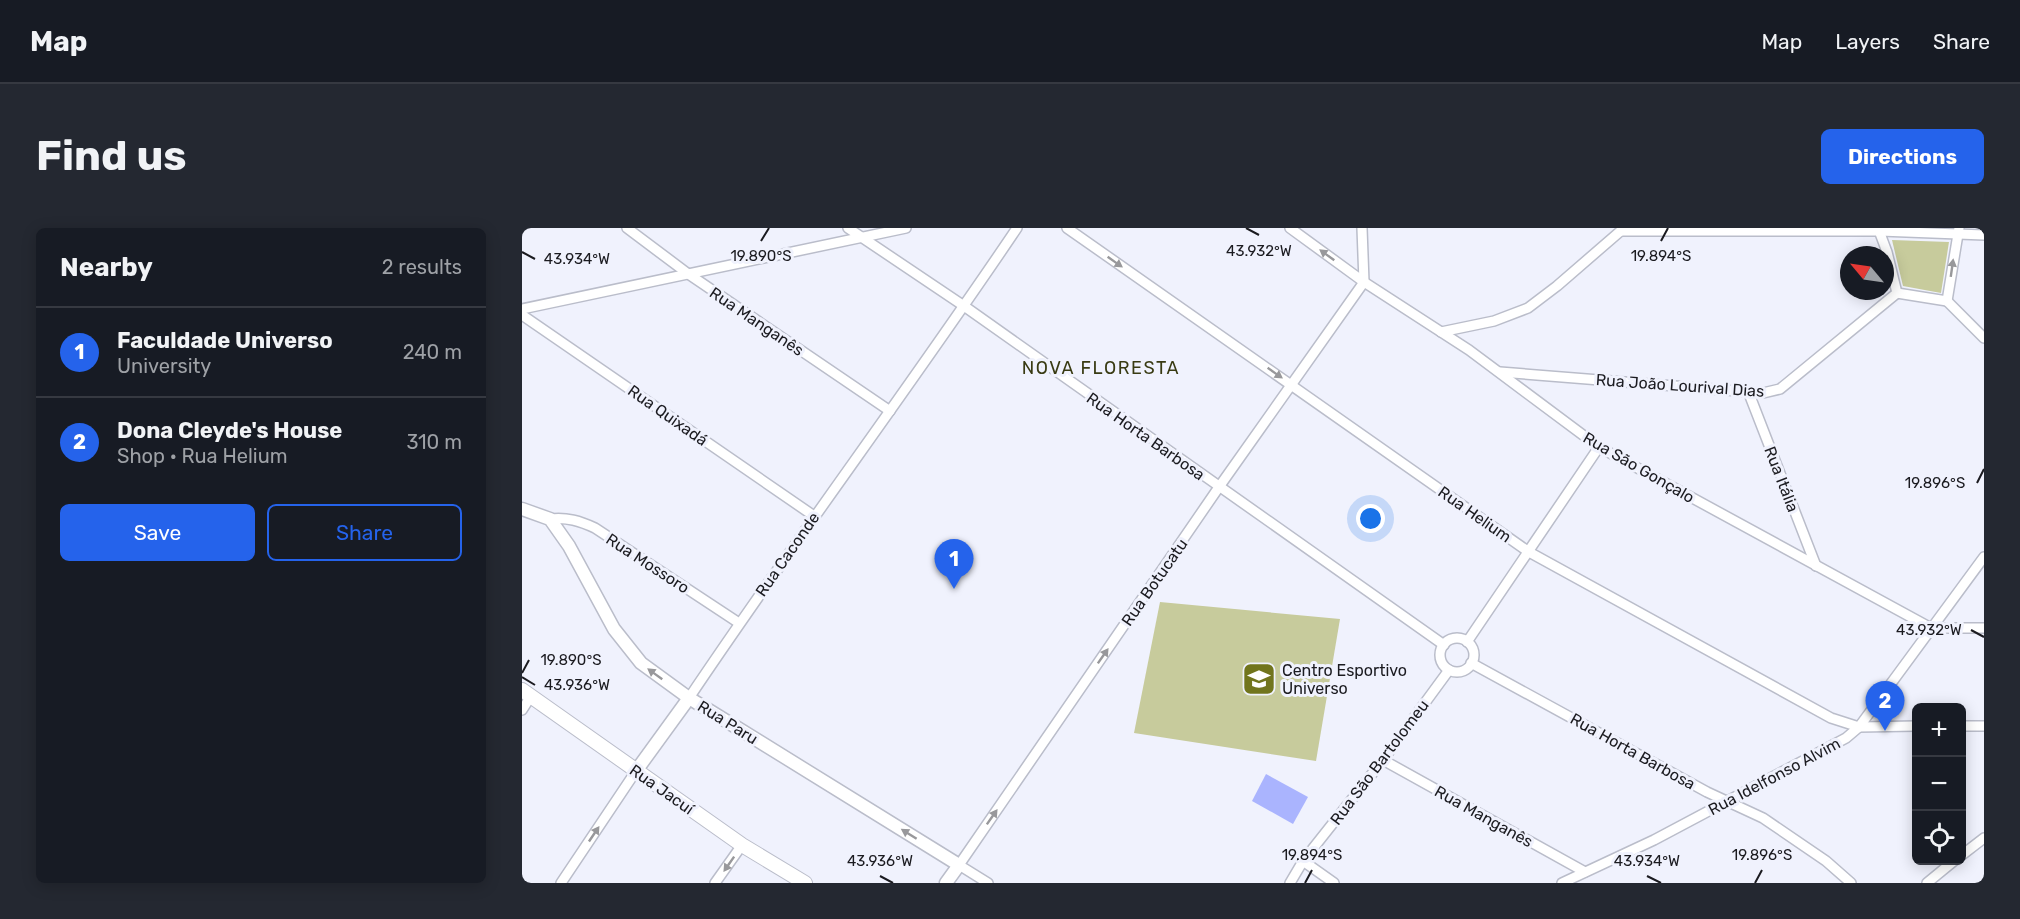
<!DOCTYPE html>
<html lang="en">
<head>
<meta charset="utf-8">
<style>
  :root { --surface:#171b24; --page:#242831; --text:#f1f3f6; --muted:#9ea1a6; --line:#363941; --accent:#2563eb }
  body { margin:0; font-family:Rubik,sans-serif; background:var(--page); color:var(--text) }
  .controls { position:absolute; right:18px; bottom:18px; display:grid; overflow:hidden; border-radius:9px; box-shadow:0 3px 15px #0003 }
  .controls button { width:54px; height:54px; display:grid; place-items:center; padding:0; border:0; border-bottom:2px solid var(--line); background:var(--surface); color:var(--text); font:30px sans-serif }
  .compass { position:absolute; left:1318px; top:18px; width:54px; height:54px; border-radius:50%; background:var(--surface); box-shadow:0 3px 15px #0003; rotate:299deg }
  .you { position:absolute; left:849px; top:291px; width:21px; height:21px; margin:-15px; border:4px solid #fff; border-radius:50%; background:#1a73e8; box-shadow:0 0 0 9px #1a73e833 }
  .badge { display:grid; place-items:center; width:39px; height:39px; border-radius:50%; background:var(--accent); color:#fff; font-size:20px; font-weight:700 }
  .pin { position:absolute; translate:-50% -50px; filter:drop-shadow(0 2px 3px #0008) }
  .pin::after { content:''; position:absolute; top:32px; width:21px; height:18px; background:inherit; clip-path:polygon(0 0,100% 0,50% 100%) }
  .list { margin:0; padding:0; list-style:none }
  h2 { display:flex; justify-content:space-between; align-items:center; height:78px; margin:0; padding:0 24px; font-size:26px }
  h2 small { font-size:20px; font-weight:400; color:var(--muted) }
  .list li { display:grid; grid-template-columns:39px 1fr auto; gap:18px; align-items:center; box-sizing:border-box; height:90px; padding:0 24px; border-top:2px solid var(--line) }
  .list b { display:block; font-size:22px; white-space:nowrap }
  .list p { margin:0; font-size:20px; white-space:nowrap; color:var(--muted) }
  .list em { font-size:20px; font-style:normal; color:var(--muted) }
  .actions { display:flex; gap:12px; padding:18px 24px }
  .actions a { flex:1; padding:14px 0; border:2px solid var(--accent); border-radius:9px; text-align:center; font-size:21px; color:var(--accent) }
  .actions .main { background:var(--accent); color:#fff }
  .icon { flex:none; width:33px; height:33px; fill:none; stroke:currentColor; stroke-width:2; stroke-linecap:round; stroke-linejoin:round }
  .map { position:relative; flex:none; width:1462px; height:655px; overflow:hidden; border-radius:9px }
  header { display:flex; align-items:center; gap:36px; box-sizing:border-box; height:84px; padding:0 30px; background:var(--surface); border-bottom:2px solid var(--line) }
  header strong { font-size:28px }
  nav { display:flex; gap:33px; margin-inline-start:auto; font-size:21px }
  .intro { display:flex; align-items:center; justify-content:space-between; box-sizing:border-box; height:144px; padding:0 36px }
  h1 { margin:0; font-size:42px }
  .button { padding:15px 27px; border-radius:9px; background:var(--accent); color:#fff; font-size:21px; font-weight:700 }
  main { display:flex; gap:36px; padding:0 36px }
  aside { flex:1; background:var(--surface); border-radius:9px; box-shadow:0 3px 15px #0003 }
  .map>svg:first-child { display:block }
</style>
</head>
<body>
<header>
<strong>Map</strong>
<nav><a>Map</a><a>Layers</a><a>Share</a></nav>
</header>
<div class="intro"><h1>Find us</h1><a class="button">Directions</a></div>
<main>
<aside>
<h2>Nearby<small>2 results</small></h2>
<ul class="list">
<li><span class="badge">1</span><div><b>Faculdade Universo</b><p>University</p></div><em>240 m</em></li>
<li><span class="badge">2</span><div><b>Dona Cleyde's House</b><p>Shop · Rua Helium</p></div><em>310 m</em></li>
</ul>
<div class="actions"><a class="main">Save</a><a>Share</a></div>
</aside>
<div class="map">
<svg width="1462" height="655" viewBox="0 0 1462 655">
  <rect width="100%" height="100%" fill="#f0f2fd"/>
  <g fill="#c7cb9c">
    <polygon points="1370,12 1427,14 1419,65 1381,58"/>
    <polygon points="638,374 818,391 794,533 612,505"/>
  </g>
  <polygon fill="#aab4fe" points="744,546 786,569 771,596 730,573"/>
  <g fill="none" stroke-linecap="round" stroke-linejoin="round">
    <defs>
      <g id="minor">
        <polyline points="105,0 165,45 368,183"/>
        <polyline points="326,0 442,78 922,417"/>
        <polyline points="545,0 1007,324 1309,490 1337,499 1394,498"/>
        <polyline points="768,0 842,54 947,122 1077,219 1409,400 1462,400"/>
        <polyline points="840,0 842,54"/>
        <polyline points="1356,0 1365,24 1375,65"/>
        <polyline points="1100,3 1358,3 1462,7"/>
        <polyline points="1375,65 1425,73"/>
        <polyline points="1425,73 1437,0"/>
        <polyline points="1425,73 1462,110"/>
        <polyline points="0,81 384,0"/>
        <polyline points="0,87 292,288"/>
        <polyline points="919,104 972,93 1006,80 1035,58 1102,0"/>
        <polyline points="978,144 1241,165 1258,161 1375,65"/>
        <polyline points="1226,163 1294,338"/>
        <path d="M28 291C45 289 58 293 73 300L217 395"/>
        <circle cx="935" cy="427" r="17"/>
        <polyline points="945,414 1077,219"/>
        <polyline points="949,435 1185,564 1241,590 1304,633 1329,655"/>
        <path d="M167 470C273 312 388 159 495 0"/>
        <polyline points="0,482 9,468"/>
        <polyline points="1440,498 1462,498"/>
        <polyline points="861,532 1063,644"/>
        <polyline points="1440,627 1462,610"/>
        <polyline points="781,633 812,655"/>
        <polyline points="39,655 114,543"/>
        <polyline points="193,655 220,617"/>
        <polyline points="466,655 437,637 697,259 842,54"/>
        <polyline points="768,655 781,633 861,532 927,442"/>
        <polyline points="1040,655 1132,612 1324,510 1337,499 1462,329"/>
        <polyline points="1405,655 1433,632"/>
      </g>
      <g id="tertiary">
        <polyline points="0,281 28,291 47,318 92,401 119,435 167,470 437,637 424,655"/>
        <polyline points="114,543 167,470"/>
      </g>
      <polyline id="secondary" points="0,462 220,617 283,655"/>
    </defs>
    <use href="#minor" stroke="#babdca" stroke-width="12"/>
    <use href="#tertiary" stroke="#babdca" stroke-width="15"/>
    <use href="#secondary" stroke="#babdca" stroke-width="16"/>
    <use href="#minor" stroke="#fff" stroke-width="9"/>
    <use href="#tertiary" stroke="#fff" stroke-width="12"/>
    <use href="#secondary" stroke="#fff" stroke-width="14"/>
  </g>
  <defs><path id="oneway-solid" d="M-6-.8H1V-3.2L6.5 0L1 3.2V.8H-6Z" transform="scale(1.5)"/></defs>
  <g fill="#98989b">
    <use href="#oneway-solid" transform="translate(805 27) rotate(-144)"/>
    <use href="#oneway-solid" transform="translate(593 34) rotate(35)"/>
    <use href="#oneway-solid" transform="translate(1430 40) rotate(-82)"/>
    <use href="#oneway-solid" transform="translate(753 145) rotate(35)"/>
    <use href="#oneway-solid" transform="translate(581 428) rotate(-55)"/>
    <use href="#oneway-solid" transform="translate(133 446) rotate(-144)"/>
    <use href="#oneway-solid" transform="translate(470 589) rotate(-55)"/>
    <use href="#oneway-solid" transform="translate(72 606) rotate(-56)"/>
    <use href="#oneway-solid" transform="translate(387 606) rotate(-148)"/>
    <use href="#oneway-solid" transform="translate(207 636) rotate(125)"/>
  </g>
  <path fill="none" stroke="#1b1b20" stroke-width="2" d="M724 0 737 7M239 13 247 0M1139 13 1146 0M0 24 13 31M1455 255 1462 241M1449 402 1462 409M0 445 7 432M0 449 13 457M358 648 371 655M1125 648 1139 655M783 655 790 642M1233 655 1240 642"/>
  <defs>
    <symbol id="university-square" viewBox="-11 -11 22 22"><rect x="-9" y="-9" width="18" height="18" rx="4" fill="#71751d" stroke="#f0f2fd"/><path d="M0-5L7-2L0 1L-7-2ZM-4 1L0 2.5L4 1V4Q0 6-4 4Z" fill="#fff"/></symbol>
  </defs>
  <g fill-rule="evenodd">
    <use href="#university-square" x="718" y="432" width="38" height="38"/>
  </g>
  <g text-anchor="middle" stroke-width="6" stroke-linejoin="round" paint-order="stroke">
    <g font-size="16" fill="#1b1b20" stroke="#f0f2fd">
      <text transform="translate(235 93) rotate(34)" y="6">Rua Manganês</text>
      <text transform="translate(1158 157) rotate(4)" y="6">Rua João Lourival Dias</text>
      <text transform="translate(146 187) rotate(35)" y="6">Rua Quixadá</text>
      <text transform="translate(624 208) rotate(35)" y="6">Rua Horta Barbosa</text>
      <text transform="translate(1117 239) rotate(30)" y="6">Rua São Gonçalo</text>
      <text transform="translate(1260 251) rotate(69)" y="6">Rua Itália</text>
      <text transform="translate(953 286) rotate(35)" y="6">Rua Helium</text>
      <text transform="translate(265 326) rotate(-55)" y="6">Rua Caconde</text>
      <text transform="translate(126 335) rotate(33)" y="6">Rua Mossoro</text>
      <text transform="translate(632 354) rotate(-55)" y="6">Rua Botucatu</text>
      <text transform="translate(206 494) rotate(32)" y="6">Rua Paru</text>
      <text transform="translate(1111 523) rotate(29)" y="6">Rua Horta Barbosa</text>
      <text transform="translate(857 534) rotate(-53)" y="6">Rua São Bartolomeu</text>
      <text transform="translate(1252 548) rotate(-28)" y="6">Rua Idelfonso Alvim</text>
      <text transform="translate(140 561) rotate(35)" y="6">Rua Jacuí</text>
      <text transform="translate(962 588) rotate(29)" y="6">Rua Manganês</text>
    </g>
    <g font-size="16" fill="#1b1b20" stroke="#f0f2fd" text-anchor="start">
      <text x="760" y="448">Centro Esportivo<tspan x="760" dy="18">Universo</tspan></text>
    </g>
    <g font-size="18" letter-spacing="1.5" fill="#393b13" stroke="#f0f2fd">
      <text x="579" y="146">NOVA FLORESTA</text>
    </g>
  </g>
  <g font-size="15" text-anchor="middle" fill="#1b1b20" stroke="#f0f2fd" stroke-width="6" stroke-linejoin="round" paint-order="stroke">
    <text x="737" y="28">43.932°W</text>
    <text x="239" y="33">19.890°S</text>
    <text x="1139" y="33">19.894°S</text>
    <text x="55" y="36">43.934°W</text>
    <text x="1413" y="260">19.896°S</text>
    <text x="1407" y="407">43.932°W</text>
    <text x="49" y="437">19.890°S</text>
    <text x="55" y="462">43.936°W</text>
    <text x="790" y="632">19.894°S</text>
    <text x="1240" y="632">19.896°S</text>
    <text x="358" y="638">43.936°W</text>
    <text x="1125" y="638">43.934°W</text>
  </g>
</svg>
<div class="controls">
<button>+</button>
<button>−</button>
<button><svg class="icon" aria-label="locate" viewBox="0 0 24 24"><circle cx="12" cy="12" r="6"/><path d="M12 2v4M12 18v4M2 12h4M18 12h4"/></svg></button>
</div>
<svg class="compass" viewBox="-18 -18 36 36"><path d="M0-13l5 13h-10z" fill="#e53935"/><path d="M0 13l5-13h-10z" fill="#9ea1a6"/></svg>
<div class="you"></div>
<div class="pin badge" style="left:432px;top:361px">1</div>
<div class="pin badge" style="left:1363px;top:503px">2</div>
</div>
</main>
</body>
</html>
